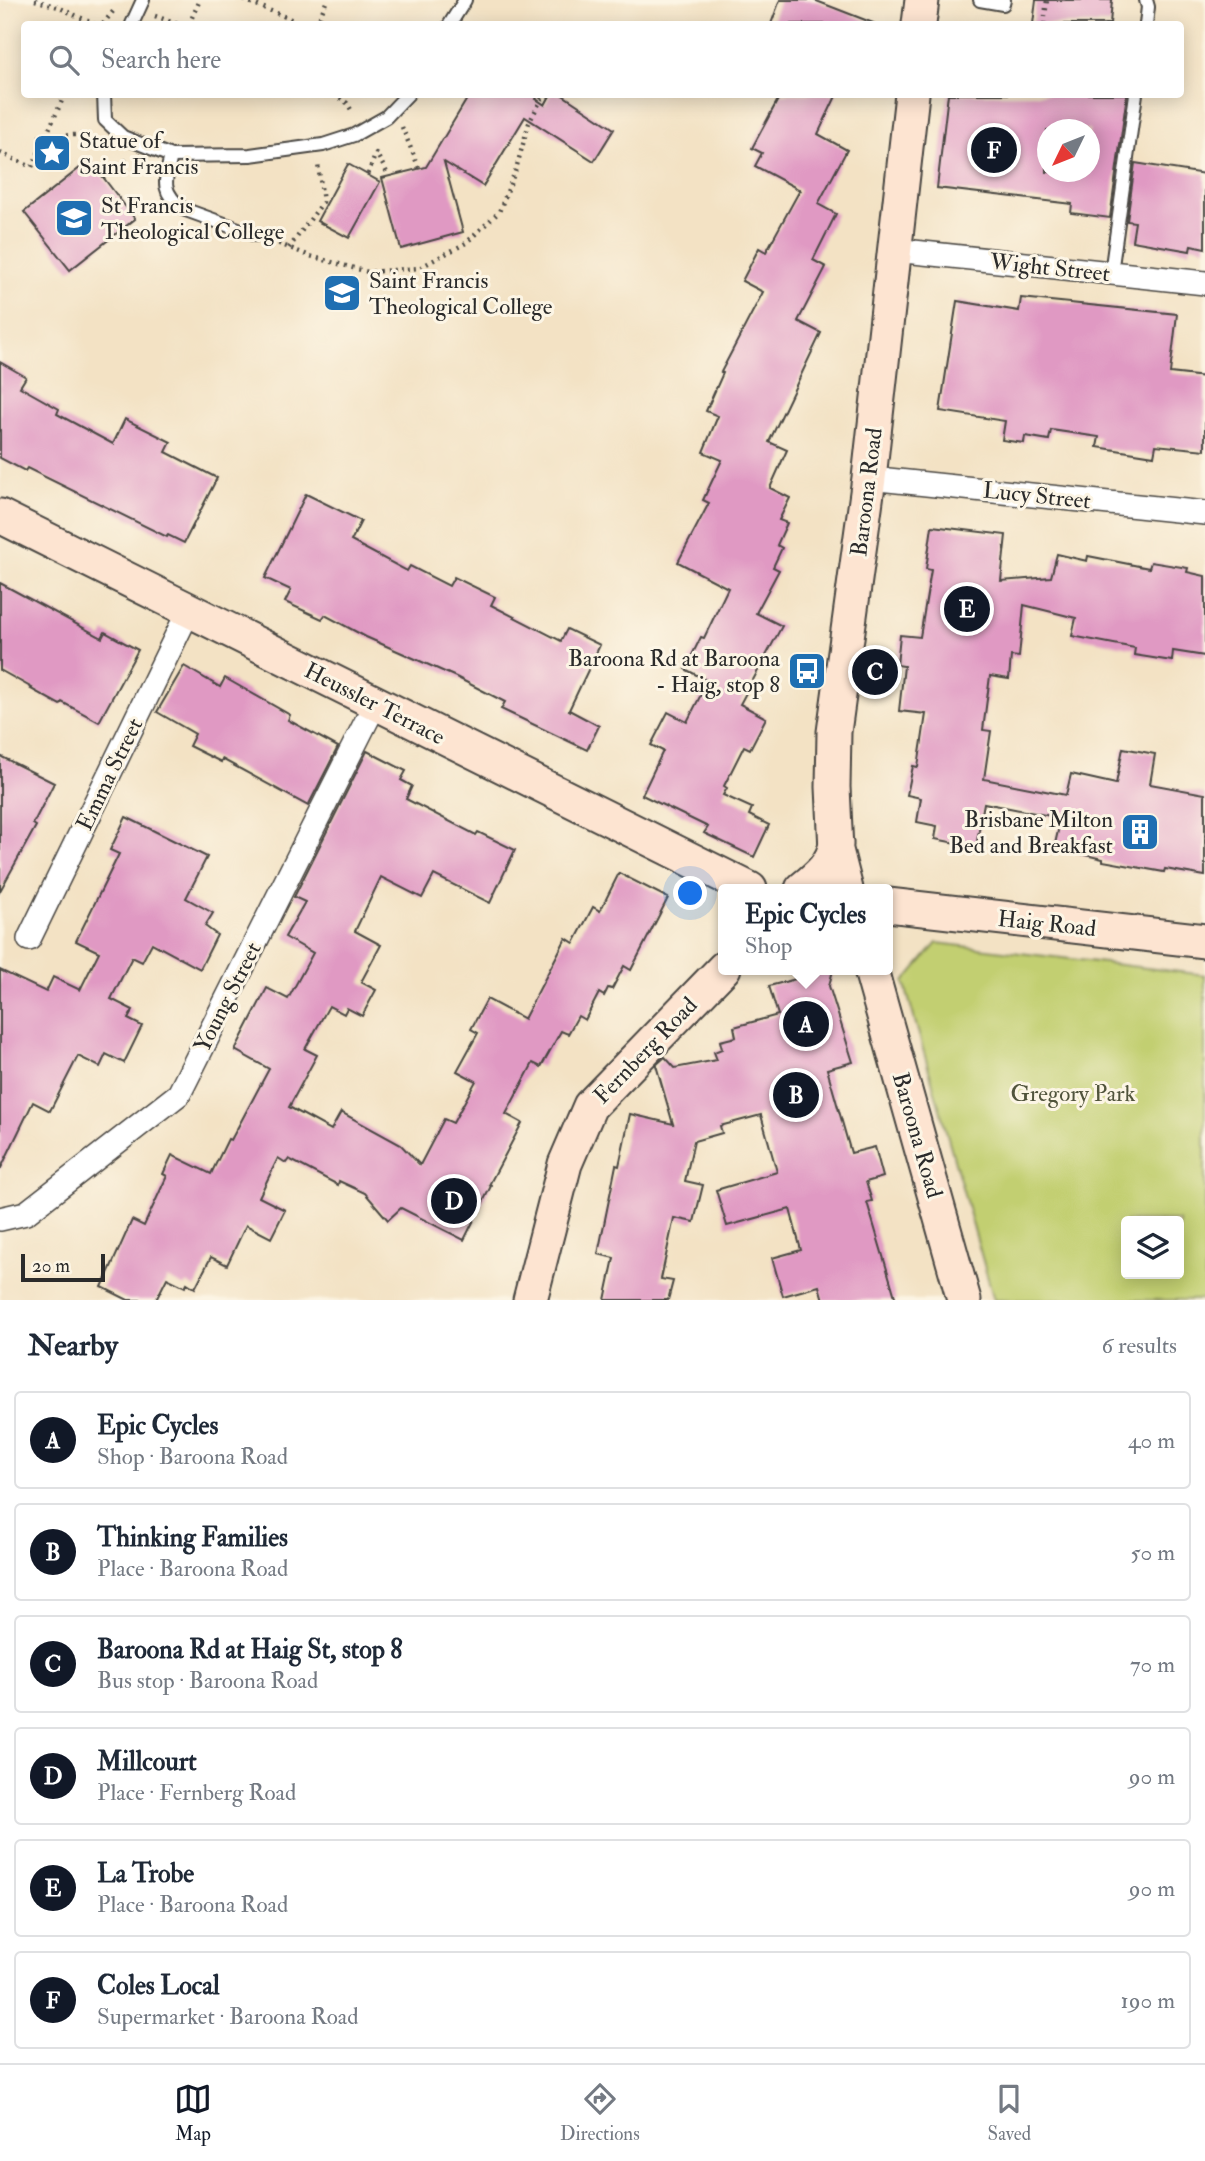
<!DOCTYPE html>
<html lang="en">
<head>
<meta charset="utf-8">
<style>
  :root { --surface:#fff; --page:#f6f6f7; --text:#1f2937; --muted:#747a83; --line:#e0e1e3; --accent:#111827 }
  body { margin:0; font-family:"IM FELL Double Pica",serif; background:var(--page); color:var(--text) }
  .controls { position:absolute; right:21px; bottom:21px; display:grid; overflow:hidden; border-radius:7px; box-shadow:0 4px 18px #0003 }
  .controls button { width:63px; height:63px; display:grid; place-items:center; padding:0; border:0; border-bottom:2px solid var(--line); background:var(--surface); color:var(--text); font:35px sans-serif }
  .compass { position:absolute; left:1037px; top:119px; width:63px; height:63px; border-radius:50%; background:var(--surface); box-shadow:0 4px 18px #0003; rotate:227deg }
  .scale { position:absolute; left:21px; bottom:18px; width:84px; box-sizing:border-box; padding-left:7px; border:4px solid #2b2b2b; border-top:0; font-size:19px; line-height:24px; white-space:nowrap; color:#2b2b2b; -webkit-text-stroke:5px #fcf5e5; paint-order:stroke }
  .you { position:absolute; left:691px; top:894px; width:24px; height:24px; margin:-18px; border:5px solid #fff; border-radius:50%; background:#1a73e8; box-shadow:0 0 0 10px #1a73e833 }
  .badge { display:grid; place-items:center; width:46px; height:46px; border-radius:50%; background:var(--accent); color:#fff; font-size:23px; font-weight:700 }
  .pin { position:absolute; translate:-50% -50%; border:4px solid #fff; box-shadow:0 2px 7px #0006 }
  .popup { position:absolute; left:718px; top:884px; width:175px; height:91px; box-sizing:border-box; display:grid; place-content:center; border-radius:7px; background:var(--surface); filter:drop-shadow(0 2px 5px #0005); font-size:23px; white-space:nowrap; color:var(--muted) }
  .popup b { font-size:26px; color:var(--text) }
  .popup::after { content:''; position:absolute; left:50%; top:100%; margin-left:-14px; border:14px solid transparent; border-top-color:var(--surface) }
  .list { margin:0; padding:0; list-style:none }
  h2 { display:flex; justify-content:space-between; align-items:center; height:91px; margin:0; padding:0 28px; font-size:30px }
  h2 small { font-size:23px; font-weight:400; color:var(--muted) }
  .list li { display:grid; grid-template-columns:46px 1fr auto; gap:21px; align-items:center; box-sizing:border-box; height:98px; margin:0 14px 14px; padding:0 14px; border:2px solid var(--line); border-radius:7px }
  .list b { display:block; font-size:26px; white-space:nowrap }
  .list p { margin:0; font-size:23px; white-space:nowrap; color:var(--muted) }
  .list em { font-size:23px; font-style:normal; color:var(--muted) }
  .icon { flex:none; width:38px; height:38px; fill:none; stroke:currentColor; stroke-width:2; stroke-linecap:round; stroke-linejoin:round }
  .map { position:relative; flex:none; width:1205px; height:1300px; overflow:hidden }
  .search { position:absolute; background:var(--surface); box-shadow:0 4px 18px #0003; left:21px; right:21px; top:21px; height:77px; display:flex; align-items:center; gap:18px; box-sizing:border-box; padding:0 24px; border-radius:7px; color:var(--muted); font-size:26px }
  .sheet { height:763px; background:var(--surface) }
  nav { display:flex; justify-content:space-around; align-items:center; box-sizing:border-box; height:98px; border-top:2px solid var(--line); background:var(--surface); font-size:19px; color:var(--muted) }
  nav a { display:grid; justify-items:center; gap:4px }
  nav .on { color:var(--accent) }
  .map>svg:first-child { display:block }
</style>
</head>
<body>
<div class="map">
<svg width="1205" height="1300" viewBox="0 0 1205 1300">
  <rect width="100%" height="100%" fill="#fcf5e5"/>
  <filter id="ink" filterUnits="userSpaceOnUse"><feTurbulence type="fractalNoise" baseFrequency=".0143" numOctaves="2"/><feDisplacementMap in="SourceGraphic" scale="14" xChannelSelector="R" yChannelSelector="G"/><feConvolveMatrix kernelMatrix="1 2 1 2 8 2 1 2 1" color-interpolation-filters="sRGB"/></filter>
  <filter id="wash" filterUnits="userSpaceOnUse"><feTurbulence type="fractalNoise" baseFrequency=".00686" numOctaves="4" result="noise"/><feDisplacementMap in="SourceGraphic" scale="28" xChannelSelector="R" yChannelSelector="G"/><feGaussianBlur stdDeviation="1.57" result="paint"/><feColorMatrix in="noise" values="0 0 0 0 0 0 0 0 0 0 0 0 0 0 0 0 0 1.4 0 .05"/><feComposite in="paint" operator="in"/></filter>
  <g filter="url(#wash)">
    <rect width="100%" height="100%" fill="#f3e2c4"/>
    <path fill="#c2cf71" stroke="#767d4e" stroke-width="2" fill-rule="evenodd" d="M937 943 1205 975V1300H994L904 982ZM1126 1221H1179V1274H1126Z"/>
    <g id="blocks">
      <g fill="#e099c3" fill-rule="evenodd">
        <polygon points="780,0 814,0 873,23 872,24 771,24"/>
        <polygon points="1036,0 1112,0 1110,24 1033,24"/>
        <polygon points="470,94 539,94 536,99 545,105 551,94 561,94 614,129 594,161 525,117 483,186 444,162 463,232 401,249 382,178 426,167"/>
        <polygon points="781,94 837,94 818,134 847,150 818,204 836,214 813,260 826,267 798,321 821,333 769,442 787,450 770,488 790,498 779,520 787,523 777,545 782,548 773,567 779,570 756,613 782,626 740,704 766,718 750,749 744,746 724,786 727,788 723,795 752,808 749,815 769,825 754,857 704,833 708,827 642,795 663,751 651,745 668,712 687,722 708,681 685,669 701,637 704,638 728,588 678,562 709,503 703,500 722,460 703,452 718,416 706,411 723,373 721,372 763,292 742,281 759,248 766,252 800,190 755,166 762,153 752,148"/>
        <path d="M948 94H1127L1110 218 1071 213 1072 204 937 188ZM1047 130H1089V172H1047Z"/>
        <polygon points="90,160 135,219 70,270 24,212"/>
        <polygon points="1135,163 1205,174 1205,248 1191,245 1190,251 1132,241 1135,222 1127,221"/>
        <polygon points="348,164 380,182 349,238 317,221"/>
        <polygon points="1021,298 1177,314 1170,373 1205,377 1205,450 1156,445 1154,456 1097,447 1099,437 1051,430 1049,440 1025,436 1024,443 1002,440 1005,421 940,411 957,301 1019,311"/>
        <polygon points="0,362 26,377 20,387 59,409 57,414 113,444 125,419 171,442 166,452 217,478 184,543 168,535 167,537 27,468 25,471 0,458"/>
        <polygon points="306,494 361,521 351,541 407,571 410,566 449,586 454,577 495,597 491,605 561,641 567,629 600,645 569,710 599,726 587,750 501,709 505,702 456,677 366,637 325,615 322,619 285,602 291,590 265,578"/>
        <polygon points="932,526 1006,535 1001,581 1051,577 1057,554 1087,561 1088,556 1149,568 1151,562 1188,568 1187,572 1205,576 1205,656 1173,651 1172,661 1134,655 1135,648 1072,636 1076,618 1024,605 1019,657 1011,656 1009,679 990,676 983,730 991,731 984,779 1066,795 1071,774 1116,784 1123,748 1155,754 1150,784 1205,794 1205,876 1165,869 1164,872 1103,861 1103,859 1054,848 1061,818 984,803 976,847 935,839 937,826 917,822 921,798 907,795 913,766 918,767 926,714 899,711 904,666 897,665 900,635 920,637 931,570 926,569"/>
        <polygon points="0,583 102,638 105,632 138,650 99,722 62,702 60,705 31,689 32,688 0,670"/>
        <polygon points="184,666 220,687 225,678 290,715 288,720 338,747 308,806 222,759 221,762 189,746 195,734 157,712"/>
        <polygon points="367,751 406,771 401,780 412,786 406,799 476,835 478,832 515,850 490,903 434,875 422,898 381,877 355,931 381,945 361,982 376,990 362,1016 347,1008 344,1014 329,1006 305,1049 317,1055 289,1107 331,1130 341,1112 401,1145 420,1165 444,1119 453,1123 476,1081 457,1071 478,1033 471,1029 487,999 524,1019 566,938 574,943 593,907 600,911 619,873 668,898 631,970 624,966 612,989 608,988 604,996 599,993 585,1020 578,1016 568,1034 561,1031 541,1067 533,1063 506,1114 522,1123 489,1185 491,1186 464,1240 401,1208 388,1220 365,1193 339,1181 338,1185 289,1159 286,1163 278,1158 259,1197 285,1210 271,1238 246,1225 227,1265 211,1257 195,1288 187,1283 185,1287 167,1278 156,1300 128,1300 102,1287 132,1220 144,1226 167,1176 163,1174 172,1155 211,1174 228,1139 231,1140 269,1069 235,1050 267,988 288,999 313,953 285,937 305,902 294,897"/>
        <polygon points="0,756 54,783 33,824 36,826 0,891"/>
        <polygon points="126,817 207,857 186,898 213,913 205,926 217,935 200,969 152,943 142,962 132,957 111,999 133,1010 128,1019 142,1026 124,1063 106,1054 100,1067 78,1056 50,1111 33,1102 0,1170 0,970 46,992 53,977 80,990 99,952 76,941 119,854 110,850"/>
        <polygon points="798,970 833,970 829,986 853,1062 827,1069 851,1153 875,1147 883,1177 866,1182 872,1201 867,1202 896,1300 823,1300 819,1286 783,1296 772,1258 801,1250 790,1209 727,1226 716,1190 777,1172 761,1115 720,1126 722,1133 694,1141 685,1181 703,1185 694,1222 674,1218 661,1279 673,1281 668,1300 605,1300 614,1258 598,1254 616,1165 619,1166 630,1114 673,1124 656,1065 665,1057 675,1068 717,1060 714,1052 722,1049 720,1041 736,1037 734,1027 778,1015 769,986 796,979"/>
      </g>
    </g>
  </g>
  <g filter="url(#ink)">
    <use href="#blocks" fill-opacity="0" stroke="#494642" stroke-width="2"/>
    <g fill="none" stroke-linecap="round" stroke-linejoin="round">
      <defs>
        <g id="lane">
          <polyline points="980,0 1003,4 1004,0"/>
          <polyline points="1146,0 1148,7 1146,24"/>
          <polyline points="132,24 143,0"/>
          <polyline points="450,24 465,0"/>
          <polyline points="104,94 105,120 123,137 171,156 250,155 323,145 354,135 386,117 408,94"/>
          <path d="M171 156C165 181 160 191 183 209L255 235"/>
          <polyline points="1111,273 1136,94"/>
        </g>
        <g id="street">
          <polyline points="895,250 1205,283"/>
          <polyline points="869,478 1205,513"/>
          <polyline points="29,939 189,610"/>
          <polyline points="0,1219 26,1213 179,1094 375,704"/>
        </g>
        <g id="secondary">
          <polyline points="919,24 922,0"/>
          <polyline points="0,516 750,889"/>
          <path d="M802 889C818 876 833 864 836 843"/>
          <polyline points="846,889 836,850 833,787 834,732 869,478 912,94"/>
          <polyline points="888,905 1205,941"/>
          <polyline points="871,970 964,1300"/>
          <polyline points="530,1300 565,1164 590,1106 724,968"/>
        </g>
      </defs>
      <use href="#lane" stroke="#494642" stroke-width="16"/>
      <use href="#street" stroke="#494642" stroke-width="26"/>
      <use href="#secondary" stroke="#494642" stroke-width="37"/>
      <g stroke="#494642" stroke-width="4.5" stroke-dasharray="2 5" stroke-linecap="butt">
        <polyline points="35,0 58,7 94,24"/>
        <polyline points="244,0 303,24"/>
        <polyline points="155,16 178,24"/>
        <polyline points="103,24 115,9"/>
        <polyline points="189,24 200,0"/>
        <polyline points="317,24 327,0"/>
        <polyline points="1044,24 1047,0"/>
        <polyline points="334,94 347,103 353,113"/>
        <polyline points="402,127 419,168"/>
        <polyline points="38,137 93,134"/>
        <polyline points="0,153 32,167 65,94"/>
        <polyline points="368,174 376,153 389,176"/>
        <polyline points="103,178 128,159"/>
        <polyline points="272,241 310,256 368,272 419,268 466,243 499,212 516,169 529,123 544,94"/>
        <polyline points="289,248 323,202 318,164"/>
      </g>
      <use href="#lane" stroke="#fff" stroke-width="12"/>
      <use href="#street" stroke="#fff" stroke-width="23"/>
      <use href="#secondary" stroke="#fde4d1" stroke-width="33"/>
    </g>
  </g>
  <defs>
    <symbol id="sight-square" viewBox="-11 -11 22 22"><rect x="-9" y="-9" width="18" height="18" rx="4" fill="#1f6fb2" stroke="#fcf5e5"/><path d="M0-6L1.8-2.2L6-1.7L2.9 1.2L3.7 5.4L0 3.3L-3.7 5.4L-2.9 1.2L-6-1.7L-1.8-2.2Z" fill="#fff"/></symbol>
    <symbol id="university-square" viewBox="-11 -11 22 22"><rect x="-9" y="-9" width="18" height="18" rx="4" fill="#1f6fb2" stroke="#fcf5e5"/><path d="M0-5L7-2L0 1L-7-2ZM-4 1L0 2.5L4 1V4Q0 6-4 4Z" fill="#fff"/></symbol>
    <symbol id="bus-square" viewBox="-11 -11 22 22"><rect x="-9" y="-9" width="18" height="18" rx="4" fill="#1f6fb2" stroke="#fcf5e5"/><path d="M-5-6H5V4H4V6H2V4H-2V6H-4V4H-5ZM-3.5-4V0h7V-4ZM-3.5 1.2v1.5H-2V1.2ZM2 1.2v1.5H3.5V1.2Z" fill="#fff"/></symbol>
    <symbol id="building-square" viewBox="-11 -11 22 22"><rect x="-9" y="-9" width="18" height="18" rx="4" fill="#1f6fb2" stroke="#fcf5e5"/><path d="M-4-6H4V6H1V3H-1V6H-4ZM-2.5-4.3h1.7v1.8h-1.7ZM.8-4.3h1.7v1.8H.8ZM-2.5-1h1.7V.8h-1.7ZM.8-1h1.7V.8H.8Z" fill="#fff"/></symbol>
  </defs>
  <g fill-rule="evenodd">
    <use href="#sight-square" x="30" y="131" width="44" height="44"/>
    <use href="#university-square" x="52" y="196" width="44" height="44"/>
    <use href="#university-square" x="320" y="271" width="44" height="44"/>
    <use href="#bus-square" x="785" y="649" width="44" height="44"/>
    <use href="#building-square" x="1118" y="810" width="44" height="44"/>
  </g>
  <g text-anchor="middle" stroke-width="6" stroke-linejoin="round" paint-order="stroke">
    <g font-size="23" fill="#2b2b2b" stroke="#fcf5e5" text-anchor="start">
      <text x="79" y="148">Statue of<tspan x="79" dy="26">Saint Francis</tspan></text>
      <text x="101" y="213">St Francis<tspan x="101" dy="26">Theological College</tspan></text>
      <text x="369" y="288">Saint Francis<tspan x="369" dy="26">Theological College</tspan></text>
      <text x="780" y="666" text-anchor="end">Baroona Rd at Baroona<tspan x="780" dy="26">- Haig, stop 8</tspan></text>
      <text x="1113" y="827" text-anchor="end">Brisbane Milton<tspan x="1113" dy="26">Bed and Breakfast</tspan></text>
    </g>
    <g font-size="23" fill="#2b2b2b" stroke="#fcf5e5">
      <text transform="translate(1050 267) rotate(6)" y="8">Wight Street</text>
      <text transform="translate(866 492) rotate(-83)" y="8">Baroona Road</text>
      <text transform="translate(1037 495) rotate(6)" y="8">Lucy Street</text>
      <text transform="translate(375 703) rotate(27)" y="8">Heussler Terrace</text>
      <text transform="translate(109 774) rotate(-64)" y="8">Emma Street</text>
      <text transform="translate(1047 923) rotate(6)" y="8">Haig Road</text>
      <text transform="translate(227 997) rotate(-63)" y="8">Young Street</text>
      <text transform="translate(645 1050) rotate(-46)" y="8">Fernberg Road</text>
      <text transform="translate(918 1135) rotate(74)" y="8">Baroona Road</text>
    </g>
    <g font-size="23" fill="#51543c" stroke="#fcf5e5">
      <text x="1073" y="1101">Gregory Park</text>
    </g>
  </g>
</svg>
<div class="controls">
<button><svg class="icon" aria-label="layers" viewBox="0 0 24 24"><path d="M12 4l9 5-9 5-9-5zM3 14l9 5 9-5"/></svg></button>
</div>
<svg class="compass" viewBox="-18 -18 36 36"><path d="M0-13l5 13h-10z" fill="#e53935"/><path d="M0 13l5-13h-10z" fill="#747a83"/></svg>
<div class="scale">20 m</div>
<div class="you"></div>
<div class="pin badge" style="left:806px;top:1024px">A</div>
<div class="popup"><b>Epic Cycles</b>Shop</div>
<div class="pin badge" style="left:796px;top:1095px">B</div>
<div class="pin badge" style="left:875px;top:672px">C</div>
<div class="pin badge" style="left:454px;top:1201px">D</div>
<div class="pin badge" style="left:967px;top:609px">E</div>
<div class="pin badge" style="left:994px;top:150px">F</div>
<div class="search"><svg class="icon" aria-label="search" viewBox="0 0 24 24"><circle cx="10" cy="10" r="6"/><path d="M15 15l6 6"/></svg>Search here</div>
</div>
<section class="sheet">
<h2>Nearby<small>6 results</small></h2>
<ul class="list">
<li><span class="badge">A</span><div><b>Epic Cycles</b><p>Shop · Baroona Road</p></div><em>40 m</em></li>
<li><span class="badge">B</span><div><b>Thinking Families</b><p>Place · Baroona Road</p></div><em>50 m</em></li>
<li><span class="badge">C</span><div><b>Baroona Rd at Haig St, stop 8</b><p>Bus stop · Baroona Road</p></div><em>70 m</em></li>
<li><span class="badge">D</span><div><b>Millcourt</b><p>Place · Fernberg Road</p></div><em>90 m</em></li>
<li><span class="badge">E</span><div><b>La Trobe</b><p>Place · Baroona Road</p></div><em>90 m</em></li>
<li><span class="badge">F</span><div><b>Coles Local</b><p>Supermarket · Baroona Road</p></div><em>190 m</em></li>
</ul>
</section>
<nav>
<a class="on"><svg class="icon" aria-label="map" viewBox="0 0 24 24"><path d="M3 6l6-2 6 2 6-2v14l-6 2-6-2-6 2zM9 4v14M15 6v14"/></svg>Map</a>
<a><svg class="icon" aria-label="directions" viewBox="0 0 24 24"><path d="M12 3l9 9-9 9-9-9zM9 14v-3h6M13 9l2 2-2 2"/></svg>Directions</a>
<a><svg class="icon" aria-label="saved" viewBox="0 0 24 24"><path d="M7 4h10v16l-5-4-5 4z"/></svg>Saved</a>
</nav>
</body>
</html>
